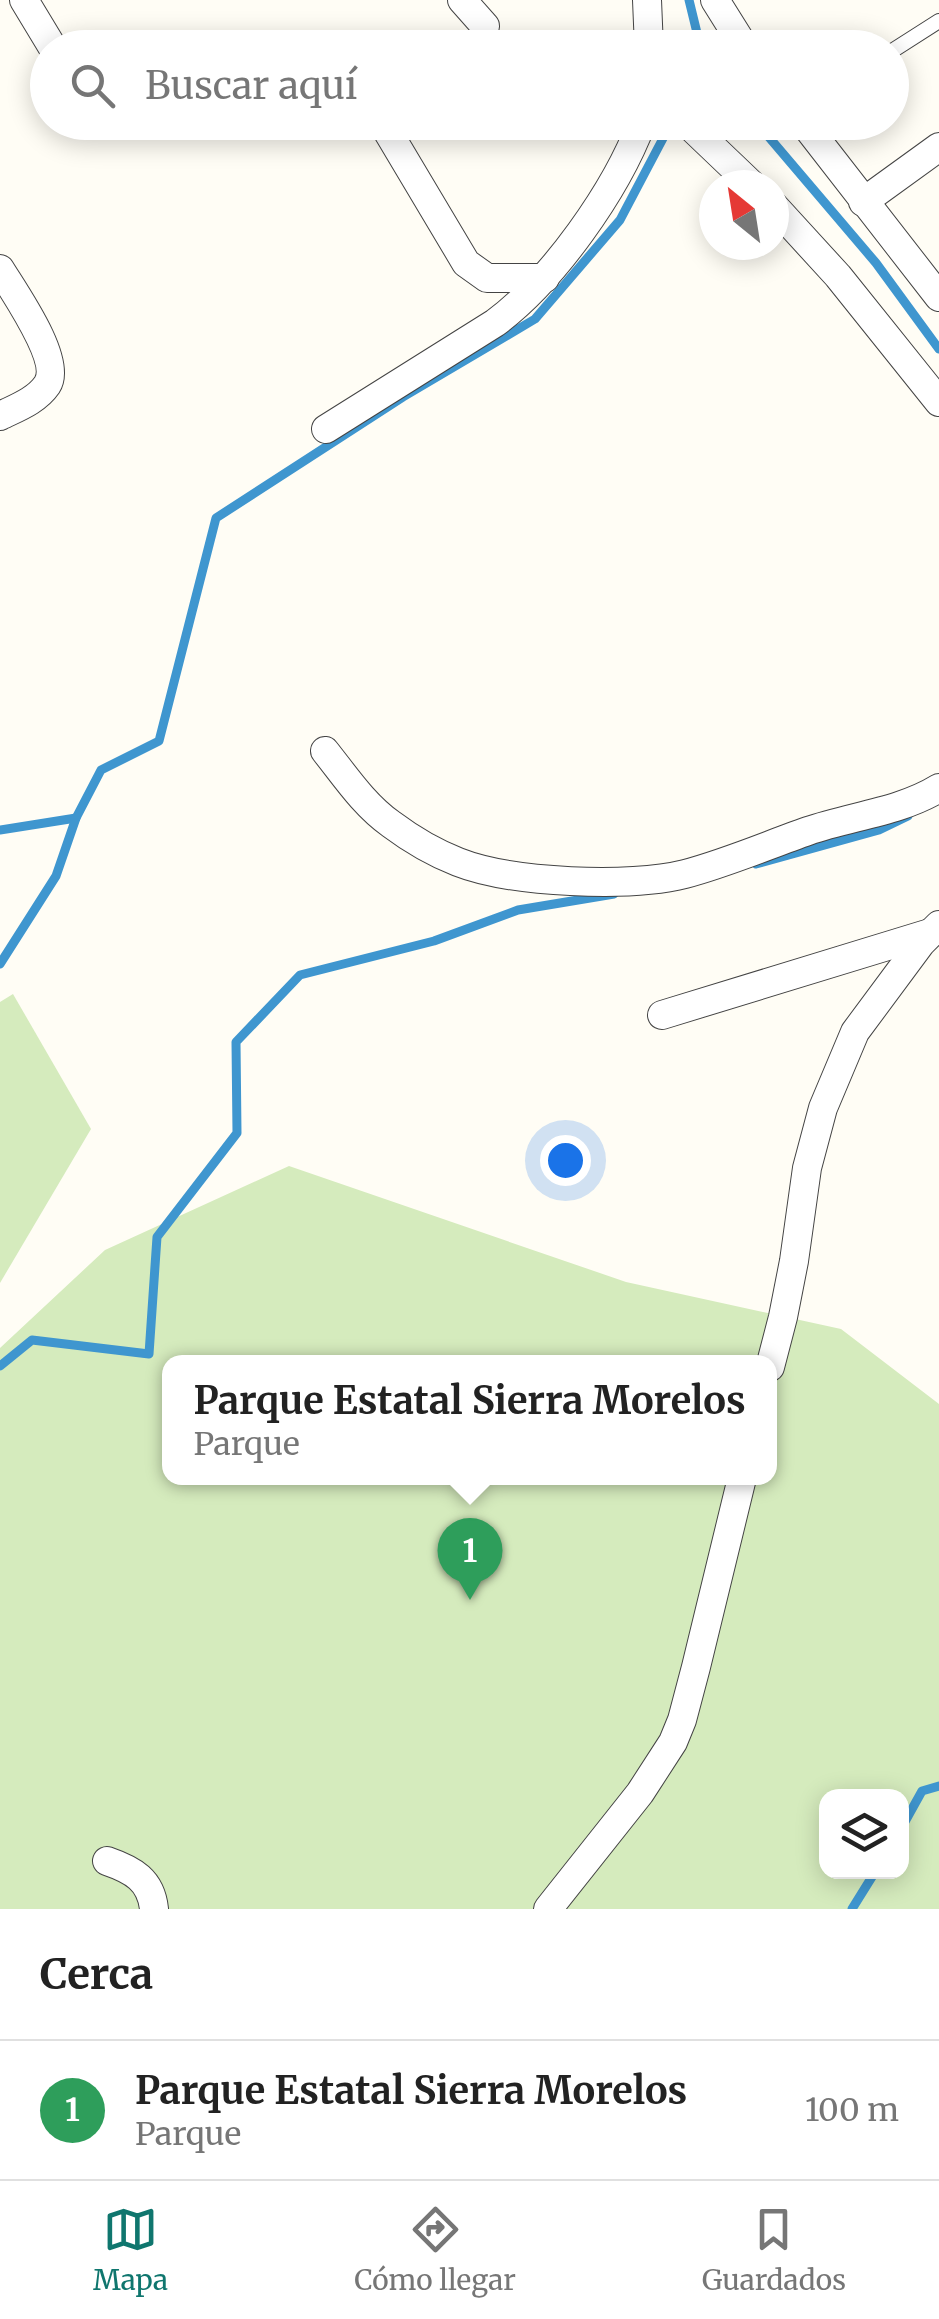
<!DOCTYPE html>
<html lang="es">
<head>
<meta charset="utf-8">
<style>
  :root { --surface:#fff; --page:#f2f2f2; --text:#222; --muted:#767676; --line:#e0e0e0; --accent:#0f766e }
  body { margin:0; font-family:Merriweather,serif; background:var(--page); color:var(--text) }
  .controls { position:absolute; right:30px; bottom:30px; display:grid; overflow:hidden; border-radius:20px; box-shadow:0 5px 25px #0003 }
  .controls button { width:90px; height:90px; display:grid; place-items:center; padding:0; border:0; border-bottom:2px solid var(--line); background:var(--surface); color:var(--text); font:50px sans-serif }
  .compass { position:absolute; left:699px; top:170px; width:90px; height:90px; border-radius:50%; background:var(--surface); box-shadow:0 5px 25px #0003; rotate:330deg }
  .you { position:absolute; left:565px; top:1160px; width:35px; height:35px; margin:-25px; border:8px solid #fff; border-radius:50%; background:#1a73e8; box-shadow:0 0 0 15px #1a73e833 }
  .badge { display:grid; place-items:center; width:65px; height:65px; border-radius:50%; background:var(--accent); color:#fff; font-size:32px; font-weight:700 }
  .pin { position:absolute; translate:-50% -82px; filter:drop-shadow(0 2px 5px #0008) }
  .pin::after { content:''; position:absolute; top:52px; width:35px; height:30px; background:inherit; clip-path:polygon(0 0,100% 0,50% 100%) }
  .popup { position:absolute; left:162px; top:1355px; width:615px; height:130px; box-sizing:border-box; display:grid; place-content:center; border-radius:20px; background:var(--surface); filter:drop-shadow(0 2px 8px #0005); font-size:32px; white-space:nowrap; color:var(--muted) }
  .popup b { font-size:38px; color:var(--text) }
  .popup::after { content:''; position:absolute; left:50%; top:100%; margin-left:-20px; border:20px solid transparent; border-top-color:var(--surface) }
  .list { margin:0; padding:0; list-style:none }
  h2 { display:flex; justify-content:space-between; align-items:center; height:130px; margin:0; padding:0 40px; font-size:42px }
  h2 small { font-size:32px; font-weight:400; color:var(--muted) }
  .list li { display:grid; grid-template-columns:65px 1fr auto; gap:30px; align-items:center; box-sizing:border-box; height:140px; padding:0 40px; border-top:2px solid var(--line) }
  .list b { display:block; font-size:38px; white-space:nowrap }
  .list p { margin:0; font-size:32px; white-space:nowrap; color:var(--muted) }
  .list em { font-size:32px; font-style:normal; color:var(--muted) }
  .icon { flex:none; width:55px; height:55px; fill:none; stroke:currentColor; stroke-width:2; stroke-linecap:round; stroke-linejoin:round }
  .map { position:relative; flex:none; width:939px; height:1909px; overflow:hidden }
  .search { position:absolute; background:var(--surface); box-shadow:0 5px 25px #0003; left:30px; right:30px; top:30px; height:110px; display:flex; align-items:center; gap:25px; box-sizing:border-box; padding:0 35px; border-radius:55px; color:var(--muted); font-size:38px }
  .sheet { height:270px; background:var(--surface) }
  nav { display:flex; justify-content:space-around; align-items:center; box-sizing:border-box; height:140px; border-top:2px solid var(--line); background:var(--surface); font-size:28px; color:var(--muted) }
  nav a { display:grid; justify-items:center; gap:5px }
  nav .on { color:var(--accent) }
  .map>svg:first-child { display:block }
</style>
</head>
<body>
<div class="map">
<svg width="939" height="1909" viewBox="0 0 939 1909">
  <rect width="100%" height="100%" fill="#fffdf5"/>
  <g fill="#d5ebbd" fill-rule="evenodd">
    <polygon points="13,994 91,1129 0,1283 0,1002"/>
    <path d="M289 1166 626 1282 841 1329 939 1404V1909H0V1348L105 1250ZM170 1362H770V1478H170ZM826 1796H902V1872H826Z"/>
  </g>
  <g fill="none" stroke-linecap="round" stroke-linejoin="round">
    <g stroke="#3f96cf" stroke-width="9">
      <polyline points="689,0 699,41 703,48"/>
      <polyline points="756,122 876,263 939,349"/>
      <polyline points="0,830 76,818"/>
      <polyline points="756,864 879,830 908,816"/>
      <polyline points="0,964 56,876 76,818 101,770 159,741 216,518 403,397 535,319 620,220 669,127"/>
      <polyline points="0,1366 32,1340 149,1354 157,1237 237,1133 236,1042 300,975 434,941 518,910 614,894"/>
      <polyline points="902,1827 922,1791 939,1786"/>
      <polyline points="852,1909 875,1872"/>
    </g>
    <defs>
      <polyline id="lane" points="892,51 939,21"/>
      <g id="street">
        <polyline points="24,0 53,48"/>
        <polyline points="462,0 485,26"/>
        <polyline points="647,0 649,48"/>
        <polyline points="715,0 745,48"/>
        <polyline points="686,122 752,185"/>
        <polyline points="803,122 939,297"/>
        <polyline points="385,127 466,263 487,278 545,278"/>
        <polyline points="863,202 939,147"/>
        <polyline points="774,206 838,276 939,402"/>
        <path d="M0 269C14 292 63 361 47 385 36 401 16 408 0 416"/>
        <path d="M326 429 495 323C553 280 616 191 642 122"/>
        <path d="M325 751C345 776 364 805 391 824 411 839 435 853 458 862 511 883 630 888 685 874 727 863 768 845 808 831 851 816 900 812 939 788"/>
        <polyline points="662,1015 930,933"/>
        <polyline points="770,1367 783,1317 794,1261 807,1168 823,1108 855,1032 921,943 939,925"/>
        <path d="M107 1861C133 1870 151 1880 154 1909"/>
        <polyline points="548,1909 640,1793 673,1742 682,1720 696,1667 742,1478"/>
      </g>
    </defs>
    <use href="#lane" stroke="#444" stroke-width="16"/>
    <use href="#street" stroke="#444" stroke-width="30"/>
    <use href="#lane" stroke="#fff" stroke-width="14"/>
    <use href="#street" stroke="#fff" stroke-width="28"/>
  </g>
</svg>
<div class="controls">
<button><svg class="icon" aria-label="layers" viewBox="0 0 24 24"><path d="M12 4l9 5-9 5-9-5zM3 14l9 5 9-5"/></svg></button>
</div>
<svg class="compass" viewBox="-18 -18 36 36"><path d="M0-13l5 13h-10z" fill="#e53935"/><path d="M0 13l5-13h-10z" fill="#767676"/></svg>
<div class="you"></div>
<div class="pin badge" style="left:470px;top:1600px;background:#2e9e5b">1</div>
<div class="popup"><b>Parque Estatal Sierra Morelos</b>Parque</div>
<div class="search"><svg class="icon" aria-label="search" viewBox="0 0 24 24"><circle cx="10" cy="10" r="6"/><path d="M15 15l6 6"/></svg>Buscar aquí</div>
</div>
<section class="sheet">
<h2>Cerca<small></small></h2>
<ul class="list">
<li><span class="badge" style="background:#2e9e5b">1</span><div><b>Parque Estatal Sierra Morelos</b><p>Parque</p></div><em>100 m</em></li>
</ul>
</section>
<nav>
<a class="on"><svg class="icon" aria-label="map" viewBox="0 0 24 24"><path d="M3 6l6-2 6 2 6-2v14l-6 2-6-2-6 2zM9 4v14M15 6v14"/></svg>Mapa</a>
<a><svg class="icon" aria-label="directions" viewBox="0 0 24 24"><path d="M12 3l9 9-9 9-9-9zM9 14v-3h6M13 9l2 2-2 2"/></svg>Cómo llegar</a>
<a><svg class="icon" aria-label="saved" viewBox="0 0 24 24"><path d="M7 4h10v16l-5-4-5 4z"/></svg>Guardados</a>
</nav>
</body>
</html>
